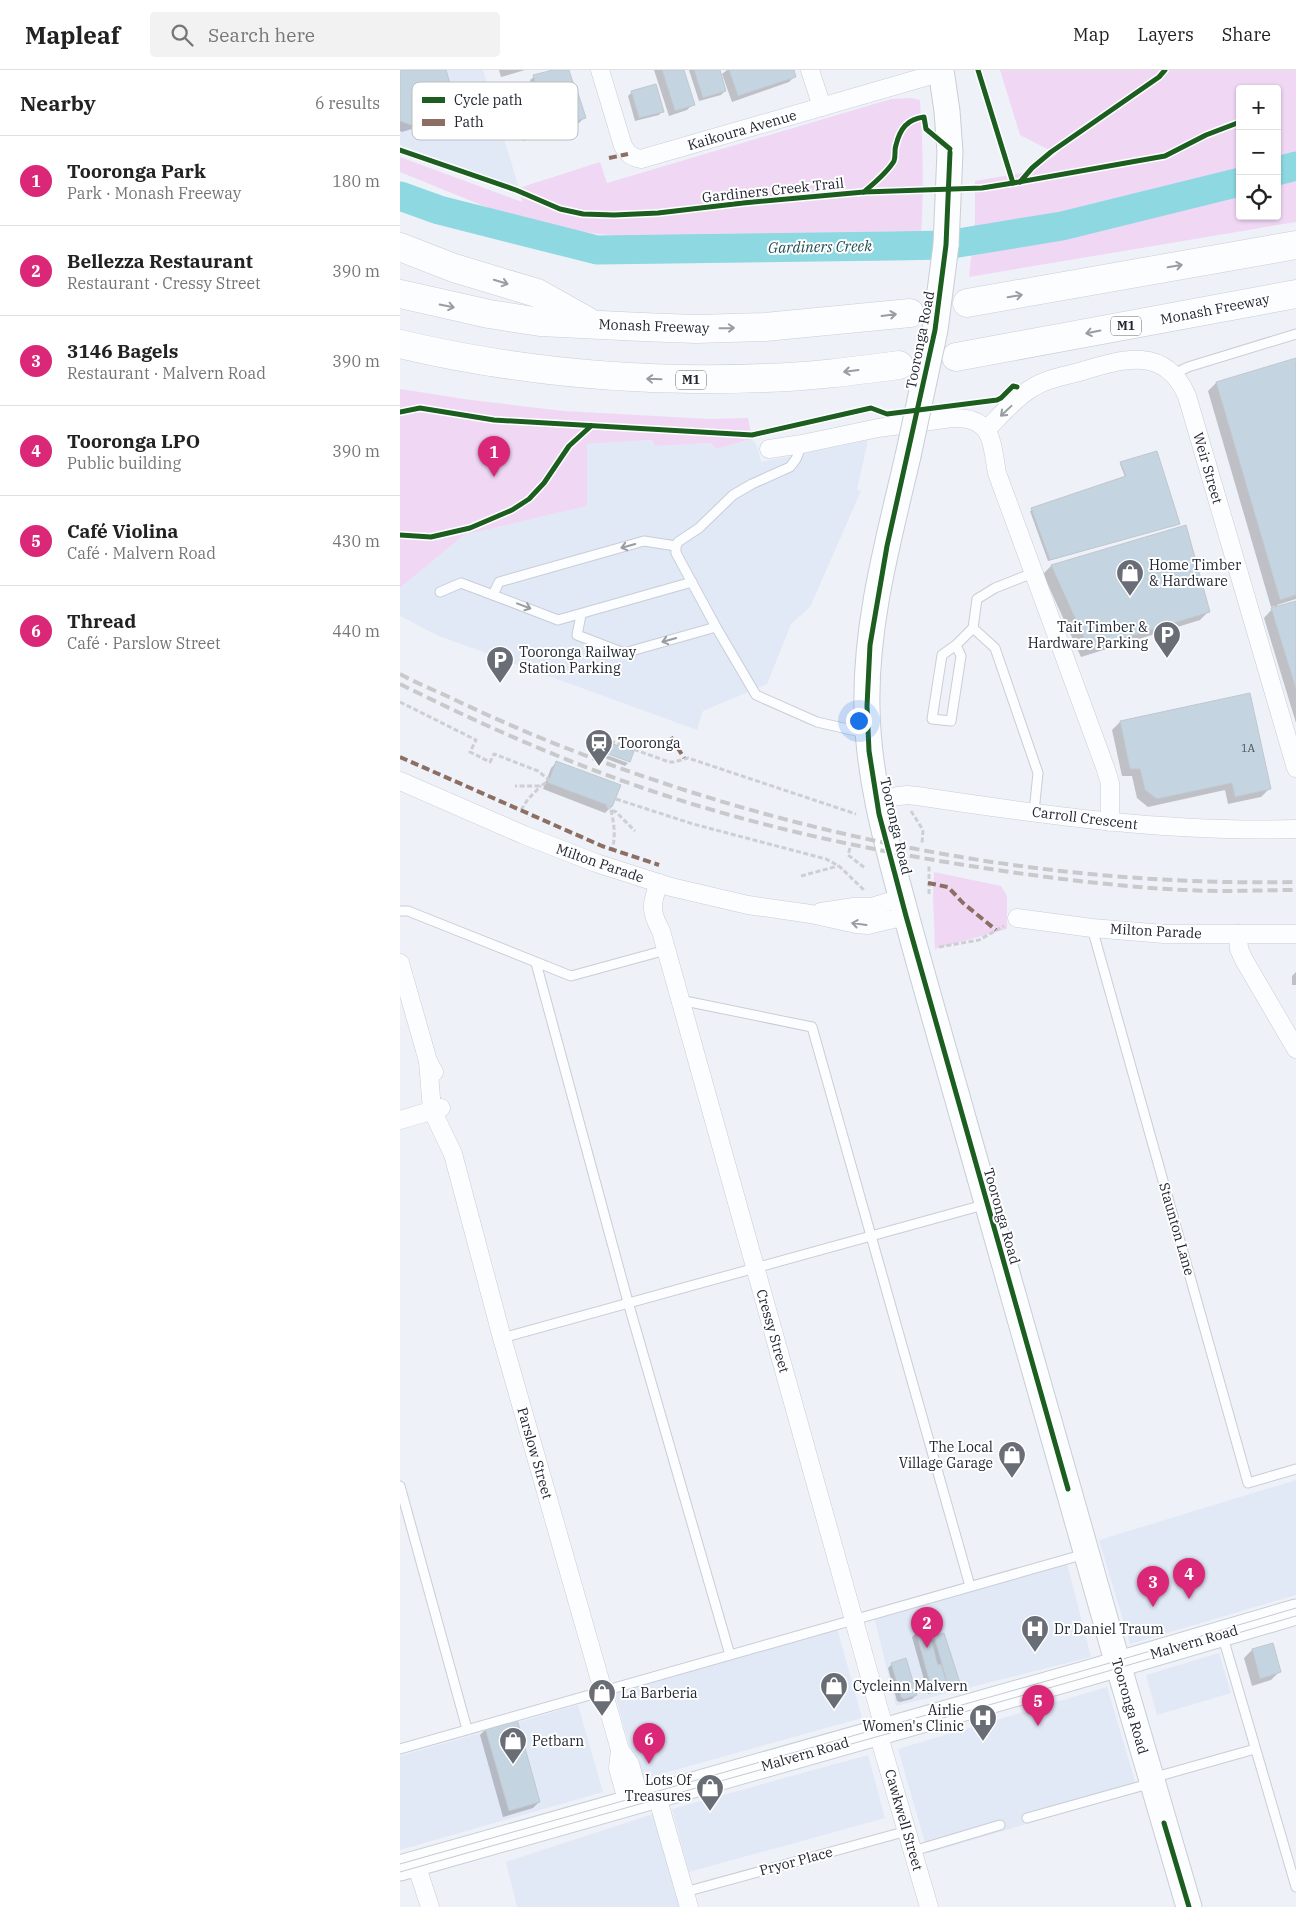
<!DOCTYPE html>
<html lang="en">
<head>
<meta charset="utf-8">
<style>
  :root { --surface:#fff; --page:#f2f2f2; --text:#222; --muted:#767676; --line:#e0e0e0; --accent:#db2777 }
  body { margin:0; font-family:"IBM Plex Serif",serif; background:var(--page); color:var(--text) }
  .controls { position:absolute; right:15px; top:15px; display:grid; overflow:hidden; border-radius:5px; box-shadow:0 1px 4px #0004 }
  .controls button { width:45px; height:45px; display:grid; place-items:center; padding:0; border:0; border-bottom:1px solid var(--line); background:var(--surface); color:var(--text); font:25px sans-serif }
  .you { position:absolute; left:458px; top:650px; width:18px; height:18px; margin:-12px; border:4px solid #fff; border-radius:50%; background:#1a73e8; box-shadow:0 0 0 8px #1a73e833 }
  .badge { display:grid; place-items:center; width:32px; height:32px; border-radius:50%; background:var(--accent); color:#fff; font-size:16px; font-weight:700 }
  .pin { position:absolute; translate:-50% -41px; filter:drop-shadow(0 1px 2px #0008) }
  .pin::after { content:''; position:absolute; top:26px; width:18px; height:15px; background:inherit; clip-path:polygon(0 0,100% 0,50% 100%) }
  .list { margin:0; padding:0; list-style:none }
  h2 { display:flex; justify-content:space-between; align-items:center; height:65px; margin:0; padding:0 20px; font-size:21px }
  h2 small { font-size:16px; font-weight:400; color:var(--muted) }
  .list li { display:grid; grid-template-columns:32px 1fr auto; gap:15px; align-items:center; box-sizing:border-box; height:90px; padding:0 20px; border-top:1px solid var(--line) }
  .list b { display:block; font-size:19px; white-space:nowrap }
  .list p { margin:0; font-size:16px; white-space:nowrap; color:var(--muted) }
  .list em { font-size:16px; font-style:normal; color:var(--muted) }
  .icon { flex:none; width:28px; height:28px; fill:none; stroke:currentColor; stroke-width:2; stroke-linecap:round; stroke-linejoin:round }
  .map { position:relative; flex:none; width:896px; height:1837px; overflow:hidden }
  header { display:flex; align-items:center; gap:30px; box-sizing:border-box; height:70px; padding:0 25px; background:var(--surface); border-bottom:1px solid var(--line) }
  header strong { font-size:24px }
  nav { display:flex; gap:28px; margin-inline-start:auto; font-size:18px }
  .search { width:350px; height:45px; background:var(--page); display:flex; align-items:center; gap:12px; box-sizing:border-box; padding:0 18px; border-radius:5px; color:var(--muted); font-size:19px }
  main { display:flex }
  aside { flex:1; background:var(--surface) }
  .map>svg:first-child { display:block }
</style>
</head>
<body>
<header>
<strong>Mapleaf</strong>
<div class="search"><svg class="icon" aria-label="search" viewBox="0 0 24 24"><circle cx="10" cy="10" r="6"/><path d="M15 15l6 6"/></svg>Search here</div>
<nav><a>Map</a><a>Layers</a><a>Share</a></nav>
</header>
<main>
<aside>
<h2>Nearby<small>6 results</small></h2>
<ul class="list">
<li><span class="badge">1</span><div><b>Tooronga Park</b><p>Park · Monash Freeway</p></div><em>180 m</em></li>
<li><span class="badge">2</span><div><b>Bellezza Restaurant</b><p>Restaurant · Cressy Street</p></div><em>390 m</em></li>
<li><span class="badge">3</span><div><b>3146 Bagels</b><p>Restaurant · Malvern Road</p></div><em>390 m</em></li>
<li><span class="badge">4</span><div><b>Tooronga LPO</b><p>Public building</p></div><em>390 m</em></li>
<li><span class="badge">5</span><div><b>Café Violina</b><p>Café · Malvern Road</p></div><em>430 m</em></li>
<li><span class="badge">6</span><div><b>Thread</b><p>Café · Parslow Street</p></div><em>440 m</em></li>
</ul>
</aside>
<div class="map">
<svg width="896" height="1837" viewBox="0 0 896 1837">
  <rect width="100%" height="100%" fill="#eef1f8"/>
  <g fill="#e1e8f6">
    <polygon points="0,0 83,0 119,118 0,75"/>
    <polygon points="352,369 357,376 361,392 468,370 457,420 461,421 410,537 391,554 367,614 303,641 297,660 39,566 0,546 0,518 64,465 187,436 187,374 252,370 255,376 311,373 316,379"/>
    <polygon points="896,1410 896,1525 730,1574 699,1470"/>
    <polygon points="667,1493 691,1587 496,1636 473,1542"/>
    <polygon points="437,1558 462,1648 239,1710 214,1621"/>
    <polygon points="819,1583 831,1623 757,1645 746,1605"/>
    <polygon points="707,1617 738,1721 528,1783 498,1679"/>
    <polygon points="178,1635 203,1722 0,1780 0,1686"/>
    <polygon points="468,1685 485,1748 289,1802 272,1739"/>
    <polygon points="253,1744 283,1837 117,1837 106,1792"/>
  </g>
  <g fill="#f0d8f5" fill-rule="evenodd">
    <path d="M600 0H896V152L569 207 575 150V111L633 101 657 84 620 65ZM840 19H877V146H840Z"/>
    <path d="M511 28 520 30C523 75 524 120 521 165L303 167 218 166 163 160 91 139 0 102V87L122 132 119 118 200 92 207 113 491 29Z"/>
    <polygon points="0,319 71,330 164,341 310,349 348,348 352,369 316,379 311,373 255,376 252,370 187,374 187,436 64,465 0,518"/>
    <polygon points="534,802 601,816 607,826 607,859 535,879 533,825"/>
  </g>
  <g fill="#0003">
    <polygon points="0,0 44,0 56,40 48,48 2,62 0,61"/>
    <polygon points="99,0 125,0 101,7"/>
    <polygon points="157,0 168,0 173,19 169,23 136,32 130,10 134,7"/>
    <polygon points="254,0 282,0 293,34 287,40 269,46"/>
    <polygon points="289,0 318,0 325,21 321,25 299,31"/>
    <polygon points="327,0 393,0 395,6 389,12 332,32 322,4"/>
    <polygon points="232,22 262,41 259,45 235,51 228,26"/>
    <polygon points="122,42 184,48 178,54 123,71 116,48"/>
    <polygon points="896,289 896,529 877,535 878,538 896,532 896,653 864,548 875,536 871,537 808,321 816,313"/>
    <polygon points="721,393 779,453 648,491 630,441 725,407 720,394"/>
    <polygon points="785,457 808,542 800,550 681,587 643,504 651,496"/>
    <polygon points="720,652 870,718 861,727 828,734 825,720 748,737 737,728 732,706 722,706 712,660"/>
    <polygon points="196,681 228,693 225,696 194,684"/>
    <polygon points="157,692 211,737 205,743 143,719 151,698"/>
    <polygon points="896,902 896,922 896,915 892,915 892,906"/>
    <polygon points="527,1560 531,1571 534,1568 543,1565 559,1612 555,1616 528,1624 512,1567 516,1563"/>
    <polygon points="852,1580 879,1602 871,1610 852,1616 844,1588"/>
    <polygon points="492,1594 516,1625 512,1629 500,1632 497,1631 488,1598"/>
    <polygon points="86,1659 139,1732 133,1738 103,1747 80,1665"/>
  </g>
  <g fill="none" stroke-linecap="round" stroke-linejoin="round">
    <g stroke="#8dd8e1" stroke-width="29">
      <polyline points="877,101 896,96"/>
      <polyline points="0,126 39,140 197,180 492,176 546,175 662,156 840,112"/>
    </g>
  </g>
  <g fill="#c4d4e0" stroke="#c1c7ce">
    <polygon points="0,0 46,0 58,40 11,55 0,51"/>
    <polygon points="153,0 169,0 175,19 140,29 133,5"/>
    <polygon points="262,0 284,0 295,35 275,41"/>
    <polygon points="294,0 320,0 326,21 303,28"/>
    <polygon points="329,0 394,0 396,7 338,26"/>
    <polygon points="256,14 264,42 239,48 231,21"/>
    <polygon points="178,23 186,48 129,65 121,41"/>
    <polygon points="896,288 896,525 880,530 816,312"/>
    <polygon points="757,381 780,454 650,490 631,438 726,406 720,392"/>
    <polygon points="786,455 810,542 689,579 651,495"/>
    <polygon points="896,531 896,619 871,538"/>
    <polygon points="850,623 871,719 835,727 832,713 757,729 745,720 740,699 730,699 720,651"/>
    <polygon points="201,670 234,681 230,692 197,680"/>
    <polygon points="156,691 221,715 212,737 148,713"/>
    <polygon points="528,1558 538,1595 541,1594 548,1616 532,1621 516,1562"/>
    <polygon points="544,1563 560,1613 548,1616 534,1566"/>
    <polygon points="873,1573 881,1602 860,1609 852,1579"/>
    <polygon points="506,1588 517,1625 504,1629 501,1627 491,1593"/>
    <polygon points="117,1649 140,1732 109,1741 85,1658"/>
  </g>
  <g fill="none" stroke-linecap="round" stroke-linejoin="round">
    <defs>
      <g id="lane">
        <polyline points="774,304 788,297 896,264"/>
        <polyline points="402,374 396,389 390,397 352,414 333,425 299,458 278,472 276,476 276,483 316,557 356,625 417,652 465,663"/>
        <polyline points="276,476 244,471 99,512 93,525 158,550 292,512"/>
        <polyline points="633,503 595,518 577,529 573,558 595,578 638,703 634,742"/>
        <polyline points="40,522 61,513 93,525"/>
        <polyline points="181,545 177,565 224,583 316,557"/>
        <polyline points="556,575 561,586 551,651 532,649 542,585 556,575 573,558"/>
        <polyline points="0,841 8,841 171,906 266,880"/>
        <polyline points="692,858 848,1413 896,1399"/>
        <polyline points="136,893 228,1232 330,1585"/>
        <polyline points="280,930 412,957 570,1516"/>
        <polyline points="102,1268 587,1134"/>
        <polyline points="0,1416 67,1659"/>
        <polyline points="822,1564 896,1817"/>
        <polyline points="0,1679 685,1484"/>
        <polyline points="752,1708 855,1679"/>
        <polyline points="627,1748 752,1713"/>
        <polyline points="513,1781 600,1755"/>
        <polyline points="285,1822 507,1761"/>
      </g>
      <g id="street">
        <path d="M200 0 223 76C228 84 231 87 241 89L542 2"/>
        <polyline points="410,0 422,37"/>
        <path d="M587 359C600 346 615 328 632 318 645 309 664 306 679 302 722 289 765 275 787 326L896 698"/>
        <path d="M369 379 402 374 478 358 552 348C593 347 591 370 597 403L705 697 710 713V752"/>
        <polyline points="0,711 124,765 196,793 271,817 348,835 411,844 456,854 468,855 506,846"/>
        <path d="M476 729 507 725 517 726C643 745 769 763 896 759"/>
        <path d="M259 813C251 834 250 841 261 861L485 1661"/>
        <polyline points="421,842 454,837 471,837 501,828"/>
        <polyline points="617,848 692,858 764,864 896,864"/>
        <polyline points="838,864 839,879 844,890 896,979"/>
        <polyline points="0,893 28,991 34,1002"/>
        <polyline points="28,991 32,1040 53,1084 102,1268 220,1680 230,1694 240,1730"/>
        <polyline points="0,1050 41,1038"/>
        <polyline points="478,1663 529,1837"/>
        <polyline points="220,1680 218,1698 228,1734"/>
        <polyline points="257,1726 289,1837"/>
        <polyline points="16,1794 30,1837"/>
      </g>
      <g id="secondary">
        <polyline points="541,0 547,41 550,82 546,175"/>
        <path d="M508 386C489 468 465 553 467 638 468 704 485 767 502 830 522 905 544 980 565 1055 638 1316 712 1577 789 1837"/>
        <polyline points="0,1798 688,1603 896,1542"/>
      </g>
      <g id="highway">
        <polyline points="0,177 54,198 137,223 187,251"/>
        <polyline points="0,224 89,244 140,252 242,257 296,259 365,257 510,243"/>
        <polyline points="567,233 896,175"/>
        <path d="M0 274C119 302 241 313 364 308 409 307 454 301 499 295"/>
        <polyline points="556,287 896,224"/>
      </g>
    </defs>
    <use href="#lane" stroke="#c9cdd5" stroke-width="11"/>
    <use href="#street" stroke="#c9cdd5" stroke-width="19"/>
    <use href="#secondary" stroke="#c9cdd5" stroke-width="27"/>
    <use href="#highway" stroke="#c9cdd5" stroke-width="29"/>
    <g stroke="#cdcfd2" stroke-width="3" stroke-dasharray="5 2.5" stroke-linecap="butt">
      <polyline points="0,632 76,670 70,682 90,692 94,684 138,701 149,710 141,716 115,716"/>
      <polyline points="221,677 222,675 269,692 274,692 288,688 456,744"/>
      <polyline points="193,684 199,667 222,675"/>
      <polyline points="216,729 293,754 426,789 439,796 465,821"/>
      <polyline points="207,735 211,740 216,742 235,761"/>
      <polyline points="121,740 128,729 141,716"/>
      <path d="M211 740C214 754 216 766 212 780"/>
      <polyline points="511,741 523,760 522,774"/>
      <polyline points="450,778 448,785 465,798"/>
      <polyline points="401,806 438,796"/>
      <polyline points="529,824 529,794"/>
      <polyline points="539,877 579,870 604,856"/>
    </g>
    <use href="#lane" stroke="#fcfdfe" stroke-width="9"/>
    <use href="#street" stroke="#fcfdfe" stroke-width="18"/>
    <use href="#secondary" stroke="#fcfdfe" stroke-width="25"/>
    <use href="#highway" stroke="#fcfdfe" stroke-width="28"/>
    <g stroke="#c8c9cb" stroke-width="1">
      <polyline points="0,1794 696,1597 896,1538"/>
      <polyline points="0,1802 698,1604 896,1546"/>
    </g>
    <g stroke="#c8c9cb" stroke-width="4" stroke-dasharray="10 5" stroke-linecap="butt">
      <path d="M0 604C16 613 34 620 51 628 89 646 127 663 166 678 397 768 648 817 896 812"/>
      <path d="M0 614C86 657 175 696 267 726 381 763 498 786 617 803 683 812 750 820 817 821 843 821 870 820 896 820"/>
    </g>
    <defs>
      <polyline id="secondary-bridge" points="508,386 535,260 546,175"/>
    </defs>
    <use href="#secondary-bridge" stroke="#c9cdd5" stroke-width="27" stroke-linecap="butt"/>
    <use href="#secondary-bridge" stroke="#fcfdfe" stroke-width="25"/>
    <g stroke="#8d6e63" stroke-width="4" stroke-dasharray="8 4" stroke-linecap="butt">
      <polyline points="209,88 228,84"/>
      <polyline points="271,667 284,688"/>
      <polyline points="0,687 202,776 259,795"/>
      <polyline points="528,813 548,817 563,833 596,860"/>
    </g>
    <defs>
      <g id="cycleway">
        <polyline points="578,0 613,113"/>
        <polyline points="0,80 116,120 160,139 183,144 214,145 258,143 343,133 464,122 582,118 613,113 765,86 806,65 840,52"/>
        <polyline points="550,82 546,175 535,260 487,476 470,575 467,636 469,681 479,744 506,846 668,1419"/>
        <polyline points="620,112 632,98 651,82 759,7 765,0"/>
        <path d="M464 122C474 113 487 103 494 91 496 86 494 80 496 75 500 59 507 49 524 47L526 59 550 79"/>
        <polyline points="0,342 20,338 94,350 352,365 471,338 487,344 597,330 601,328 613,316 617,317"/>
        <polyline points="0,465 31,467 70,458 112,440 129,429 144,413 169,376 191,356"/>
        <polyline points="764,1753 789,1837"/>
      </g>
    </defs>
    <use href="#cycleway" stroke="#fff" stroke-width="8"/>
    <use href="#cycleway" stroke="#1b5e20" stroke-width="5"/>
  </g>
  <defs><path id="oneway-shaft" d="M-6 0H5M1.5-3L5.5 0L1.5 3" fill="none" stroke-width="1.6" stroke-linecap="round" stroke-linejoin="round" transform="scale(1.25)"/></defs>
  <g stroke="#999ca1">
    <use href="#oneway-shaft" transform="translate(775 196) rotate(-10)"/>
    <use href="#oneway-shaft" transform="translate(101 212) rotate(17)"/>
    <use href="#oneway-shaft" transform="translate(615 226) rotate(-10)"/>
    <use href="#oneway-shaft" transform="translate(47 236) rotate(11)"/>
    <use href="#oneway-shaft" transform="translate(489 245) rotate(-7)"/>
    <use href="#oneway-shaft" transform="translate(327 258) rotate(-1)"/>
    <use href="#oneway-shaft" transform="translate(693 262) rotate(169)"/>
    <use href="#oneway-shaft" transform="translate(451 301) rotate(173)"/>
    <use href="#oneway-shaft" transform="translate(254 309) rotate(-178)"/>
    <use href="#oneway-shaft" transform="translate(606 341) rotate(137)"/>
    <use href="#oneway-shaft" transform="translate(228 476) rotate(164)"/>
    <use href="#oneway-shaft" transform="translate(124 536) rotate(21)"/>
    <use href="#oneway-shaft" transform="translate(269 570) rotate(164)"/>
    <use href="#oneway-shaft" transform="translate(459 854) rotate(-172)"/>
  </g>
  <defs>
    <symbol id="shop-pin" viewBox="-11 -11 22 30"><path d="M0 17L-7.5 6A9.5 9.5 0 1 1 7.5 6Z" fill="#696d76" stroke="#fff"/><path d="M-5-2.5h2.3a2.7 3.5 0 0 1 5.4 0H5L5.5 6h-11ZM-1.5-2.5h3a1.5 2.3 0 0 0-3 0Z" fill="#fff"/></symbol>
    <symbol id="parking-pin" viewBox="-11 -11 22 30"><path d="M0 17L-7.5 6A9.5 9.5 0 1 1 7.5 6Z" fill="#696d76" stroke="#fff"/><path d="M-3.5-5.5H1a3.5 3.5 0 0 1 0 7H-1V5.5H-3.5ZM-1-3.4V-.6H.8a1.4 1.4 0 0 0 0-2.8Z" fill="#fff"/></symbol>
    <symbol id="station-pin" viewBox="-11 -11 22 30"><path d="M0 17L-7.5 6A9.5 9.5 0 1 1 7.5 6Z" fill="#696d76" stroke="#fff"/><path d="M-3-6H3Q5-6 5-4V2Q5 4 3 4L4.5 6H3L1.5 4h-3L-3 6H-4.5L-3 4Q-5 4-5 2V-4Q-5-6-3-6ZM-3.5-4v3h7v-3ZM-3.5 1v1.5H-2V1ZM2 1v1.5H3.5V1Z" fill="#fff"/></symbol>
    <symbol id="hospital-pin" viewBox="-11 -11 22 30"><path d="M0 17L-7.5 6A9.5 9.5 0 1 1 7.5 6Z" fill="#696d76" stroke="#fff"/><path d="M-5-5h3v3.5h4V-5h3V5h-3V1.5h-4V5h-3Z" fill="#fff"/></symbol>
  </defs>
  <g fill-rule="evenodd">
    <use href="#shop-pin" x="714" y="487" width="32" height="43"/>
    <use href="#parking-pin" x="751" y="549" width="32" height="43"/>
    <use href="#parking-pin" x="84" y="574" width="32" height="43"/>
    <use href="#station-pin" x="183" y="657" width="32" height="43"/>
    <use href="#shop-pin" x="596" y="1369" width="32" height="43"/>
    <use href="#hospital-pin" x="619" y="1543" width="32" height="43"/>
    <use href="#shop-pin" x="418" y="1600" width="32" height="43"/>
    <use href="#shop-pin" x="186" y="1607" width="32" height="43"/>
    <use href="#hospital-pin" x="567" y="1632" width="32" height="43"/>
    <use href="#shop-pin" x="97" y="1655" width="32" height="43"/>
    <use href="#shop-pin" x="294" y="1702" width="32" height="43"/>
  </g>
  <g text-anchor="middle" stroke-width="4" stroke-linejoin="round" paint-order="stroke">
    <g font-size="11" fill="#4a525c">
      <text x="848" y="682">1A</text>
    </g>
    <g fill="#fff" stroke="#64676e" stroke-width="1">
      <rect x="711" y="246.5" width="30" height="19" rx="4"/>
      <rect x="276" y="300.5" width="30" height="19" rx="4"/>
    </g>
    <g font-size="12" font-weight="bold" fill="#212630">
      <text x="726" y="260">M1</text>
      <text x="291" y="314">M1</text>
    </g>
    <g font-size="14" fill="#212630" stroke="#fff">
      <text transform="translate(342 60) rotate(-16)" y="5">Kaikoura Avenue</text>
      <text transform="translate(373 120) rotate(-6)" y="5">Gardiners Creek Trail</text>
      <text transform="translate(815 239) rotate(-11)" y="5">Monash Freeway</text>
      <text transform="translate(254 256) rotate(2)" y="5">Monash Freeway</text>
      <text transform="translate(520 270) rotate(-79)" y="5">Tooronga Road</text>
      <text transform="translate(808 398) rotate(74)" y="5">Weir Street</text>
      <text transform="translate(685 748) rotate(7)" y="5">Carroll Crescent</text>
      <text transform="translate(496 756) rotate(77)" y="5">Tooronga Road</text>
      <text transform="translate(200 793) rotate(19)" y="5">Milton Parade</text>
      <text transform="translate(756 861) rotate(3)" y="5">Milton Parade</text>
      <text transform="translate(602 1146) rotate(74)" y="5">Tooronga Road</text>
      <text transform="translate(777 1159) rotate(74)" y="5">Staunton Lane</text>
      <text transform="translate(373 1261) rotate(74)" y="5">Cressy Street</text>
      <text transform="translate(135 1383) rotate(74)" y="5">Parslow Street</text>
      <text transform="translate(794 1572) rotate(-16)" y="5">Malvern Road</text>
      <text transform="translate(730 1636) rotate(74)" y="5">Tooronga Road</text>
      <text transform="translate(405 1684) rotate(-16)" y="5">Malvern Road</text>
      <text transform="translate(504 1750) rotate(74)" y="5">Cawkwell Street</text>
      <text transform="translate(396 1791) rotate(-15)" y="5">Pryor Place</text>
    </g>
    <g font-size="14" fill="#212630" stroke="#fff" text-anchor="start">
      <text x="749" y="500">Home Timber<tspan x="749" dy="16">&amp; Hardware</tspan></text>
      <text x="748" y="562" text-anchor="end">Tait Timber &amp;<tspan x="748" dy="16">Hardware Parking</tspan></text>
      <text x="119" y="587">Tooronga Railway<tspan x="119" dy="16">Station Parking</tspan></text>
      <text x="218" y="678">Tooronga</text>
      <text x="593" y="1382" text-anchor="end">The Local<tspan x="593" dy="16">Village Garage</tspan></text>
      <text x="654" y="1564">Dr Daniel Traum</text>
      <text x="453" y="1621">Cycleinn Malvern</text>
      <text x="221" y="1628">La Barberia</text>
      <text x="564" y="1645" text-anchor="end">Airlie<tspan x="564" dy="16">Women's Clinic</tspan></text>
      <text x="132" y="1676">Petbarn</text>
      <text x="291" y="1715" text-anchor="end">Lots Of<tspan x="291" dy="16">Treasures</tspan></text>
    </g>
    <g font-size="15" font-style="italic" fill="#225156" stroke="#fff">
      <text transform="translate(420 177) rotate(-1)" y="5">Gardiners Creek</text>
    </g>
  </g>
  <rect x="12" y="12" width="166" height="58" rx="8" fill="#fff" stroke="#bcbec1" stroke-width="1"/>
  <rect x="22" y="27" width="23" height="6" fill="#1b5e20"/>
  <rect x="22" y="49" width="23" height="7" fill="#8d6e63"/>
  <g font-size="14" fill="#212630">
    <text x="54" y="35">Cycle path</text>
    <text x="54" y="57">Path</text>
  </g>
</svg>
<div class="controls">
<button>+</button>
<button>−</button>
<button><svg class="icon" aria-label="locate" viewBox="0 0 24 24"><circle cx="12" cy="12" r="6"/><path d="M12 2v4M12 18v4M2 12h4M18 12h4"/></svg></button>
</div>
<div class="you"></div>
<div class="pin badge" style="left:94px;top:407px">1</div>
<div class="pin badge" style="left:527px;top:1578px">2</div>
<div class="pin badge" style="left:753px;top:1537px">3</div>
<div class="pin badge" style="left:789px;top:1529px">4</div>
<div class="pin badge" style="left:638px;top:1656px">5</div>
<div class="pin badge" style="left:249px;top:1694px">6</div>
</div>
</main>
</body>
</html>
